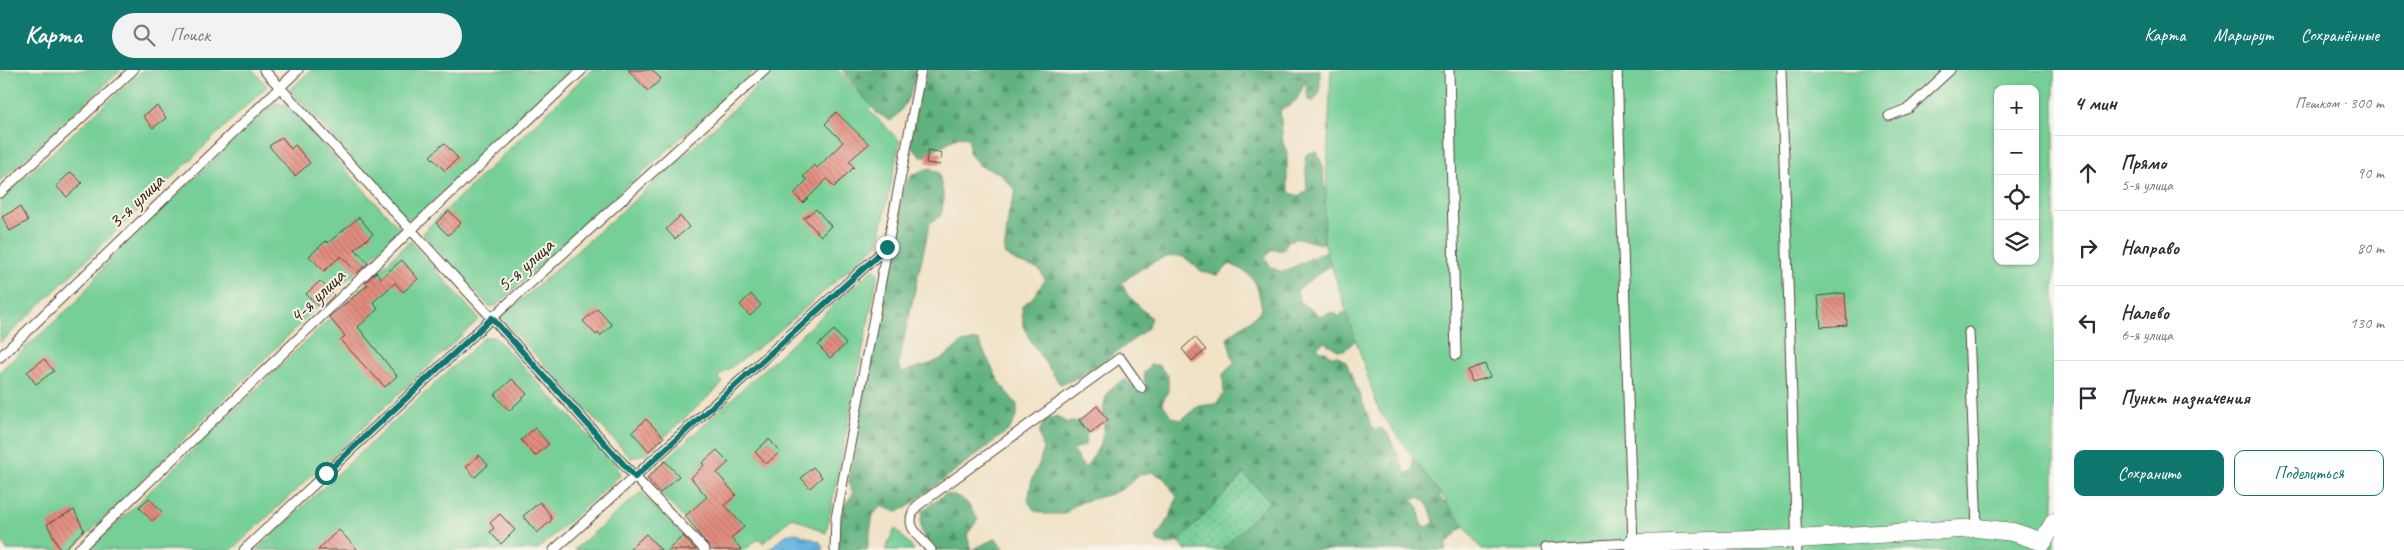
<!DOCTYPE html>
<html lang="ru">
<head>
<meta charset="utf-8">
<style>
  :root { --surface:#fff; --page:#f2f2f3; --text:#2b2b33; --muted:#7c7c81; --line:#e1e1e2; --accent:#0f766e }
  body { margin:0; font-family:Caveat,sans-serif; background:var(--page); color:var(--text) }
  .controls { position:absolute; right:15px; top:15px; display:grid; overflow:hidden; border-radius:10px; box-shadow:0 1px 4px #0004 }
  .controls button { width:45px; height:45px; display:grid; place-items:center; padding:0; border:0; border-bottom:1px solid var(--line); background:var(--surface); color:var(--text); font:25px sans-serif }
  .stop { position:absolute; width:15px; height:15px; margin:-11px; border:4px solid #0f766e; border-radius:50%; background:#fff }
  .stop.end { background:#0f766e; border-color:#fff; box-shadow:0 1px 5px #0008 }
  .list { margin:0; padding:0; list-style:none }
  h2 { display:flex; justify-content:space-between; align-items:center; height:65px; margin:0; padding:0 20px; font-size:21px }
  h2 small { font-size:16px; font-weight:400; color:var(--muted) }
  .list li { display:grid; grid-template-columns:32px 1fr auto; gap:15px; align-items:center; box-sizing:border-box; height:75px; padding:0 20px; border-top:1px solid var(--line) }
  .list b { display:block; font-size:19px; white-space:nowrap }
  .list p { margin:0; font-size:16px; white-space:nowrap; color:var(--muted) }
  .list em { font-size:16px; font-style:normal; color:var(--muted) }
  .actions { display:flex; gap:10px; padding:15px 20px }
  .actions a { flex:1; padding:11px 0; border:1px solid var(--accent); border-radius:10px; text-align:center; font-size:18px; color:var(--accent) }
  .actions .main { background:var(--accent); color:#fff }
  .icon { flex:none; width:28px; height:28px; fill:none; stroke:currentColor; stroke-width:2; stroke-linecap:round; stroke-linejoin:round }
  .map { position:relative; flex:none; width:2054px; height:480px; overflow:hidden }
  header { display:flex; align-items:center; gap:30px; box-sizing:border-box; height:70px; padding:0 25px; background:var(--accent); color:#fff }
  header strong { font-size:24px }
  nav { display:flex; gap:28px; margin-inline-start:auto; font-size:18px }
  .search { width:350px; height:45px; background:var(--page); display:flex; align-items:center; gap:12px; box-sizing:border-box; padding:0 18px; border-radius:28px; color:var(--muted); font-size:19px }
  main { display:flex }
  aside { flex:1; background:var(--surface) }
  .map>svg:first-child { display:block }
</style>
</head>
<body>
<header>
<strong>Карта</strong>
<div class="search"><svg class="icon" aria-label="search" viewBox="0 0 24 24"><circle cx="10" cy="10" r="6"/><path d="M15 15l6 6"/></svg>Поиск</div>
<nav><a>Карта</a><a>Маршрут</a><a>Сохранённые</a></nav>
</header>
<main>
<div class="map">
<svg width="2054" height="480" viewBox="0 0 2054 480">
  <defs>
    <pattern id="grass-dots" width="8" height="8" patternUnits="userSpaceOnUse" patternTransform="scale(1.25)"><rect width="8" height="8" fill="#75cf96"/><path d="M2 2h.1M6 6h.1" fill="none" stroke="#61a87a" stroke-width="1.8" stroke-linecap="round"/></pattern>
    <pattern id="forest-firs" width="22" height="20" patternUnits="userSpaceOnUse" patternTransform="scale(1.25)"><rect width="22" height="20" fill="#60b27f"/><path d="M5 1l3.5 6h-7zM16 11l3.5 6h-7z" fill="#509167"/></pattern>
    <pattern id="water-ripples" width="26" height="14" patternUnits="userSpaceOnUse" patternTransform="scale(1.25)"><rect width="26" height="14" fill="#67b6e1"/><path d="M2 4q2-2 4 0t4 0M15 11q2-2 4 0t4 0" fill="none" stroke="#5694b6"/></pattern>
    <pattern id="building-back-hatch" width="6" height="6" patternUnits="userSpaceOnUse" patternTransform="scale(1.25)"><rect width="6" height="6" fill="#e38d80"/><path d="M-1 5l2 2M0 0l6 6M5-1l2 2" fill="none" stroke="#b97368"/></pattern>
  </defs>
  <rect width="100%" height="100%" fill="#f7f3e8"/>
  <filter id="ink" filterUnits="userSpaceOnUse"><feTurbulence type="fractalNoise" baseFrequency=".02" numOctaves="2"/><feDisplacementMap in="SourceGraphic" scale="10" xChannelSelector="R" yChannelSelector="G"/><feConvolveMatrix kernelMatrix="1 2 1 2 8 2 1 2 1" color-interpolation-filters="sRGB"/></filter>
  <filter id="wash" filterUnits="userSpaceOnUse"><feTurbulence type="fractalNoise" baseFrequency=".0096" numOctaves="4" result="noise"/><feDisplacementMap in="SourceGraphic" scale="20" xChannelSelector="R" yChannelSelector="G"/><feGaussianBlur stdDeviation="1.12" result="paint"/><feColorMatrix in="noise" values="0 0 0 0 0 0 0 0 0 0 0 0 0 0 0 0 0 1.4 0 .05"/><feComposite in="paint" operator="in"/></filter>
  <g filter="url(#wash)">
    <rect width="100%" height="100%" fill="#f0e2c6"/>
    <polygon fill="url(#grass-dots)" stroke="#587c5a" points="1244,403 1271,431 1221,480 1185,480 1178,472"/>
    <g fill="url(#forest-firs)" stroke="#4e6e4e" fill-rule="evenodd">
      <path d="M842 0H917C912 21 907 36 891 51L877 43Z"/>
      <path d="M929 0H1320V22L1314 31 1308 30 1305 9C1300 26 1297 34 1280 40L1283 73 1287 82V114L1290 123 1300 126 1307 119 1305 87 1308 83 1317 82 1323 97 1324 118 1332 119 1327 171 1319 174 1298 168 1288 171 1283 180H1271L1265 188 1272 198 1282 202C1298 196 1312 186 1329 181L1332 189 1329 196 1297 220 1301 233 1321 246 1333 242 1340 247 1343 242 1357 249 1363 263 1345 280H1338L1324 272 1317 277 1319 281H1326L1331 286H1337L1346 292 1374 360 1381 358 1388 364 1406 403 1413 400V390L1417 381 1443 419 1439 426 1444 433 1451 430 1470 450 1446 474V480H1221L1270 431 1244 404 1178 472 1168 475 1158 472 1156 468 1171 444 1177 427 1164 408 1152 402 1140 405 1124 418 1111 424 1078 433 1064 444H1045L1034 440 1028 431 1032 409 1040 392 1043 378 1039 363 1044 350 1057 346 1067 353 1083 350 1087 362 1085 375 1072 380 1085 399C1090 390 1100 378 1102 369 1108 344 1094 321 1126 310L1134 317 1142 319 1145 314 1144 303 1150 295H1158L1168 305V321L1162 333 1172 347 1181 350 1198 336 1216 334 1224 324 1223 304 1234 293 1227 268C1239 257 1253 251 1262 238 1256 212 1257 206 1230 194L1218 205C1201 204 1201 200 1188 190 1171 176 1136 201 1122 213L1127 224 1151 248 1147 259C1128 273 1082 311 1060 314L1033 275 1023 256 1022 236 1033 227 1045 210 1039 199 1017 192 1004 184 1009 141 1016 121 1000 103 980 96 969 83V69L959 66 922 88 910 76 920 17ZM1420 427C1429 435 1432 442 1434 453L1426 457 1421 455 1419 437 1412 430Z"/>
      <polygon points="930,98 939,103 944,129 941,145 930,153 898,295 902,302 930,294 945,287 961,273 978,270 999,312 1017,335 1017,346 1009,360 906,438 896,442 881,436 873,445 867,480 833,480 844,436 853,424 849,411 868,296 895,176 899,139 905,114 913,104"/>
      <path d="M945 424C965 426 967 432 978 449L967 465 971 480H931C922 466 918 456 923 440Z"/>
      <polygon points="996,468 1004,480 972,480"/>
    </g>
    <g fill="#75cf96" stroke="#587c5a" fill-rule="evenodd">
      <polygon points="0,0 121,0 0,111"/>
      <polygon points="143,0 253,0 267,16 0,273 0,130"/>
      <polygon points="311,0 572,0 417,146 408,149 290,20"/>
      <polygon points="591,0 755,0 496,236 489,236 422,163"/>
      <polygon points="775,0 838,0 872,36 869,40 900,71 878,174 772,267 718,307 723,313 647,383 631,388 501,248 672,97"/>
      <path d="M1331 0H2054V480H1482L1379 341 1324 173ZM1998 19H2035V191H1998Z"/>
      <polygon points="273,33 286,35 401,160 311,243 72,480 7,480 0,466 0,301 77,231 111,188"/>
      <polygon points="410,171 479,249 232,480 89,480"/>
      <polygon points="874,198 878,203 826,463 792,447 763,473 759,468 745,480 713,480 646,408"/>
      <polygon points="485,267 495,267 618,397 620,406 537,480 256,480"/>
      <polygon points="641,422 697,480 574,480"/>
      <polygon points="895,458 914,480 885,480"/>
    </g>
    <polygon fill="url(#water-ripples)" stroke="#517080" points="796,463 820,472 824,480 768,480 786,465"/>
    <g id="blocks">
      <g fill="url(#building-back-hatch)">
        <polygon points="628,0 652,0 661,9 648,21"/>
        <polygon points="157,36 166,48 153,58 143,46"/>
        <polygon points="836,42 869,74 849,91 854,97 834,117 827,109 803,133 794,124 807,110 803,107 814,95 817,98 843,72 825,54"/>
        <polygon points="282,67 291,79 295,75 310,93 295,106 269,76"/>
        <polygon points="444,73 458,88 445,101 430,86"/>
        <polygon points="928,80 942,83 940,95 926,93"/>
        <polygon points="71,102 82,113 67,127 56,116"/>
        <polygon points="20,137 28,151 10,161 2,147"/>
        <polygon points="816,139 831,156 821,166 804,148"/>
        <polygon points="449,141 461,153 448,165 436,153"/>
        <polygon points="680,146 689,157 675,169 666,159"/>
        <polygon points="359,147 373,164 355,179 368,193 357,203 341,186 324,201 309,186 326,171 328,173"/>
        <polygon points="402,190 418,209 403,222 395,213 373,232 378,239 358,257 397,306 385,317 340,270 345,266 329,247 368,215 365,213 376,202 381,208"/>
        <polygon points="320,211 334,225 321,238 306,224"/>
        <polygon points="1845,223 1847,255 1821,257 1818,226"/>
        <polygon points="751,224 761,235 750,246 740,235"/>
        <polygon points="597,239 612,255 600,266 598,263 596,265 583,251"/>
        <polygon points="834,260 846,274 830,288 818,275"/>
        <polygon points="1195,267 1206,280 1192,291 1182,279"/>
        <polygon points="44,289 54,301 36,314 27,302"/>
        <polygon points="1485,294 1490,307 1472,312 1468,300"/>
        <polygon points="512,309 527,324 509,341 495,325"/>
        <polygon points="1097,336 1108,350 1090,363 1080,350"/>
        <polygon points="646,349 664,367 649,381 632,362"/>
        <polygon points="535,358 549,374 535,386 521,370"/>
        <polygon points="769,369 780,382 766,394 755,382"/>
        <polygon points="717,380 729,392 717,403 736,425 725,435 744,457 731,468 742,480 711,480 685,446 707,427 691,408 704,395 702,393"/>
        <polygon points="479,385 488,395 475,407 466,397"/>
        <polygon points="665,391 679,406 660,423 647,408"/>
        <polygon points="813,397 822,407 810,418 801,408"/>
        <polygon points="149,428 162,442 152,451 139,437"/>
        <polygon points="540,432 551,446 551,451 537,463 523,446"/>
        <polygon points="74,440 84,460 63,480 60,480 47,454"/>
        <polygon points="500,444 515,460 501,474 490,462 494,458 490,453"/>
        <polygon points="339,460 358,480 318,480 333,465"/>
        <polygon points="646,464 661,480 629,480"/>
        <polygon points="683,466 696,480 668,480"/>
      </g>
    </g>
  </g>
  <g filter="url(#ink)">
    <use href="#blocks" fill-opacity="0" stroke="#564637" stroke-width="1"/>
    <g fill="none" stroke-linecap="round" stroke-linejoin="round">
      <defs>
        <g id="lane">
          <polyline points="264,0 492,248 635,407 705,480"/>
          <polyline points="1449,0 1456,285"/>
          <polyline points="1617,0 1633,475"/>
          <polyline points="1781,0 1797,480"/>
          <polyline points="1889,46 1909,38 1950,0"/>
          <polyline points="0,123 133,0"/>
          <polyline points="1969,262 1977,458"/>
          <polyline points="0,287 298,0"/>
          <polyline points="1545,478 1633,473"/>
          <polyline points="78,480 411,160 582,0"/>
          <polyline points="244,480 492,248 765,0"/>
          <polyline points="554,480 887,177"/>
          <polyline points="835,480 836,448 921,0"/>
          <path d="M931 480C918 465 902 455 917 436L1120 288 1141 318"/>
        </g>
        <polyline id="street" points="1633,473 1796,469 1977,458 2013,462 2043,472 2054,452"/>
      </defs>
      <use href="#lane" stroke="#564637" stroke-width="11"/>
      <use href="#street" stroke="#564637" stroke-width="19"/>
      <use href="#lane" stroke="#fff" stroke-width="9"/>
      <use href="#street" stroke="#fff" stroke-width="18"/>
    </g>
  </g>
  <g fill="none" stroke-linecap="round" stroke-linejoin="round" filter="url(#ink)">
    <polyline stroke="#0f766e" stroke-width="6" points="326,403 492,248 635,407 887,177"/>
  </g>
  <g text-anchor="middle" stroke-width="4" stroke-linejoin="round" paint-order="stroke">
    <g font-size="21" fill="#3b2a1e" stroke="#f7f3e8">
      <text transform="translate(136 131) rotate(-44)" y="7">3-я улица</text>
      <text transform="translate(525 195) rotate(-42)" y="7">5-я улица</text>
      <text transform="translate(317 226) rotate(-44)" y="7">4-я улица</text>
    </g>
  </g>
</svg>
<div class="controls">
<button>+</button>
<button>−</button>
<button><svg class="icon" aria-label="locate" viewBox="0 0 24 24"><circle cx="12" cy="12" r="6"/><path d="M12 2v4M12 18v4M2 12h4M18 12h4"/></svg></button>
<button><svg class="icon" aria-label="layers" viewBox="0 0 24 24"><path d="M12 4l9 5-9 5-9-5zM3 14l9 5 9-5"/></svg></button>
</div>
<div class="stop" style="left:326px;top:403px"></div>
<div class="stop end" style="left:887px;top:177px"></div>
</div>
<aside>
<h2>4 мин<small>Пешком · 300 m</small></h2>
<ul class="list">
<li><svg class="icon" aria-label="ahead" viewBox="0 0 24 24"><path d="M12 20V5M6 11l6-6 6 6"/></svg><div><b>Прямо</b><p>5-я улица</p></div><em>90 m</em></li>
<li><svg class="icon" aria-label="right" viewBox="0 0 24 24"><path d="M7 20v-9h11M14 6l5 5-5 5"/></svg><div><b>Направо</b></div><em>80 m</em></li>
<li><svg class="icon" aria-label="left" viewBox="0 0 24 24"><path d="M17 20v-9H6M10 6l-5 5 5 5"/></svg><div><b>Налево</b><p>6-я улица</p></div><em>130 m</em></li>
<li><svg class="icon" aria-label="arrive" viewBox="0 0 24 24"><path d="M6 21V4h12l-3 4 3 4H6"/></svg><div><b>Пункт назначения</b></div></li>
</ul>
<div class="actions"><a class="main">Сохранить</a><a>Поделиться</a></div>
</aside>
</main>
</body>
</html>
